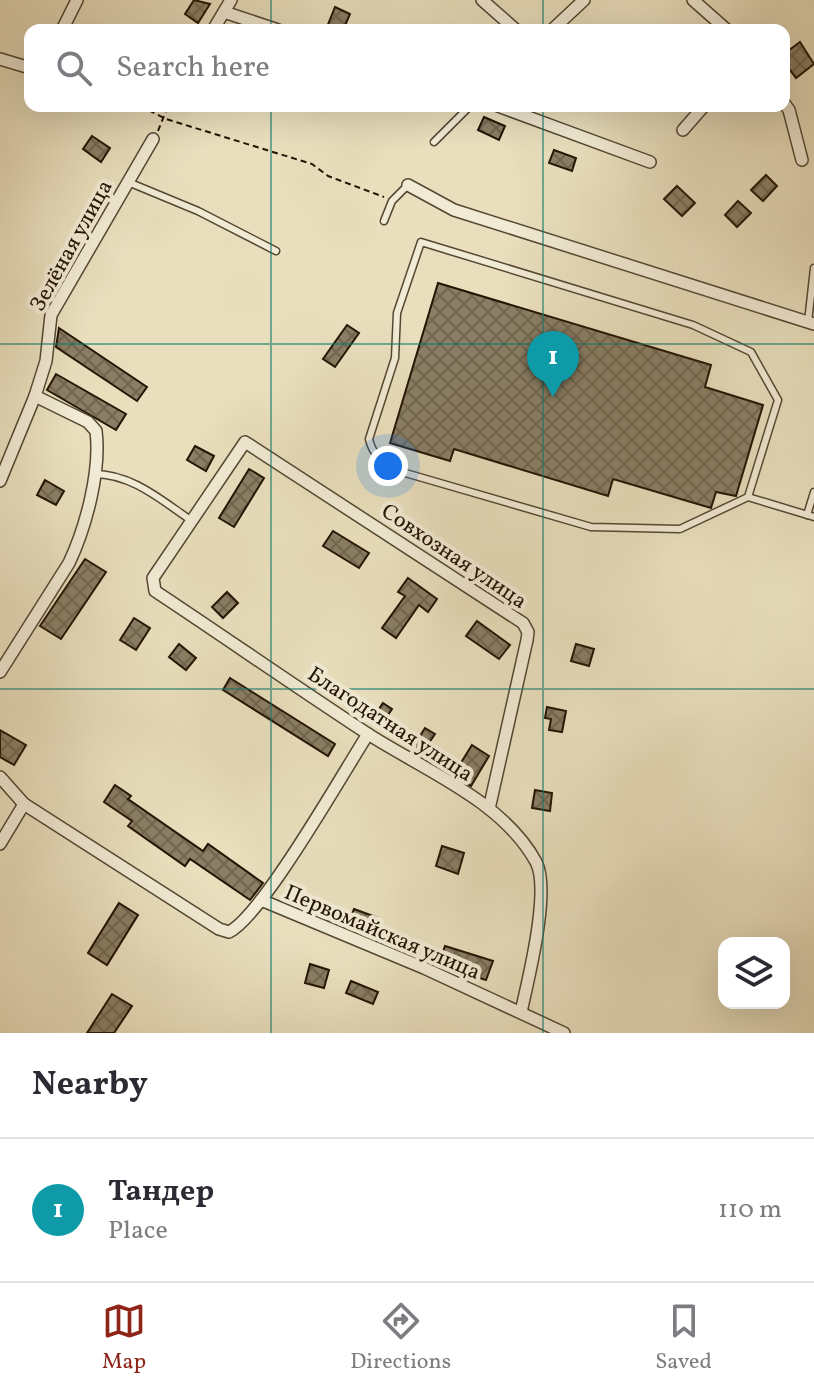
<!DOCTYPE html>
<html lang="en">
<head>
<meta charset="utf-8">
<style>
  :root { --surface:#fff; --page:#f7f7f7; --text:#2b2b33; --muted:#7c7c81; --line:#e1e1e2; --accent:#8f2418 }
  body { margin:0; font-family:Vollkorn,serif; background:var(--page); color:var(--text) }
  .controls { position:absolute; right:24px; bottom:24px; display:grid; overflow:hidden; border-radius:16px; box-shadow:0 8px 32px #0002 }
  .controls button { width:72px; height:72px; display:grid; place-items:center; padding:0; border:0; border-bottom:2px solid var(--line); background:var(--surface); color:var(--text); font:40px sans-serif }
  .you { position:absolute; left:388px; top:466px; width:28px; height:28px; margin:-20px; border:6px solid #fff; border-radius:50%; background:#1a73e8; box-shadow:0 0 0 12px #1a73e833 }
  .badge { display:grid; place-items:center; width:52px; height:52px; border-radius:50%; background:var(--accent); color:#fff; font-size:26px; font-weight:700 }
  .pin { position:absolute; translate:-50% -66px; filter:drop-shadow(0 2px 4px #0008) }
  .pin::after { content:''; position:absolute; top:42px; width:28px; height:24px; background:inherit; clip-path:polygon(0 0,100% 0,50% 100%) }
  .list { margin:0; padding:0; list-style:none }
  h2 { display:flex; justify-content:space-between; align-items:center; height:104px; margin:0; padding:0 32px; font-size:34px }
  h2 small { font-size:26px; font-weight:400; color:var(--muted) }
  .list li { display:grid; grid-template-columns:52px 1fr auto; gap:24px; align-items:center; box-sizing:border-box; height:144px; padding:0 32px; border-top:2px solid var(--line) }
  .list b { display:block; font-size:30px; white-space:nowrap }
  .list p { margin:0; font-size:26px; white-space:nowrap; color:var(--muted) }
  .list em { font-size:26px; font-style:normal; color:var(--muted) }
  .icon { flex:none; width:44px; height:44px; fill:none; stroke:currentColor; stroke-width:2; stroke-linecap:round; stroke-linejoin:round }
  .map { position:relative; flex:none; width:814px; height:1033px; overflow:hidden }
  .search { position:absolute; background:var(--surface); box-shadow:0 8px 32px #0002; left:24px; right:24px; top:24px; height:88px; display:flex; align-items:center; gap:20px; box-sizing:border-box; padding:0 28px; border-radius:16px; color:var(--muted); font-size:30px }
  .sheet { height:248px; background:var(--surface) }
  nav { display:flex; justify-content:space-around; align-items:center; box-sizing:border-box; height:112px; border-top:2px solid var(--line); background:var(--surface); font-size:22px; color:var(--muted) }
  nav a { display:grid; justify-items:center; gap:4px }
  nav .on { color:var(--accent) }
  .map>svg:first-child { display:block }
</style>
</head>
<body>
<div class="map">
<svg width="814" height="1033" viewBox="0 0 814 1033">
  <defs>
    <pattern id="building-cross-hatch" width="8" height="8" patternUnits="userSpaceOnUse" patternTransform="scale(2)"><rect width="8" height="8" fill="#8a7e64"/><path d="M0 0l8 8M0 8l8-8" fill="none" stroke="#706650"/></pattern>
  </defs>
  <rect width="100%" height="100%" fill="#e9dfbd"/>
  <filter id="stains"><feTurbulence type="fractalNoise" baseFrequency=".0025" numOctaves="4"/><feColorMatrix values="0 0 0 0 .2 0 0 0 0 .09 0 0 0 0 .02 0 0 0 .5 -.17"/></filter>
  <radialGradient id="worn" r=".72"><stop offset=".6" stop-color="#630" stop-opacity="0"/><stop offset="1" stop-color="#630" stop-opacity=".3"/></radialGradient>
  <g fill="url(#building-cross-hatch)" stroke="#231404" stroke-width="2">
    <polygon points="194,0 210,4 198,23 185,14"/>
    <polygon points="335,7 350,14 343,30 327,27"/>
    <polygon points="800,42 814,64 796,78 784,62 784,54"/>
    <polygon points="484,117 505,126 499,140 478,130"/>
    <polygon points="92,136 110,148 101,162 83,149"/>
    <polygon points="554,150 576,158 572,171 549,163"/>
    <polygon points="766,175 777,186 763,201 751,190"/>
    <polygon points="677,186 695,203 682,216 664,199"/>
    <polygon points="738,201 751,213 737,227 725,215"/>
    <polygon points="438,283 711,365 705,387 763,405 736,496 716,492 711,508 613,479 608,496 454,449 450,461 390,443"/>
    <polygon points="347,325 359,333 335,367 323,359"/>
    <polygon points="59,328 147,387 137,401 56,347"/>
    <polygon points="56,374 126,414 116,430 47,390"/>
    <polygon points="195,446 214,456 206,471 187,460"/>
    <polygon points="249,469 264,478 234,527 219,518"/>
    <polygon points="45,480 64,491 56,505 37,495"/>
    <polygon points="333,531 369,553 359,568 323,546"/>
    <polygon points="85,559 106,572 61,639 40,626"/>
    <polygon points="408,578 437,599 428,612 419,605 396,638 382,628 405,596 398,592"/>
    <polygon points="227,592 238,603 223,618 212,607"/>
    <polygon points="134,618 150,628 136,650 120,640"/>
    <polygon points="477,621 510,645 499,659 466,636"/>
    <polygon points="179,644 196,658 186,670 169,657"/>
    <polygon points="576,644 594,649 589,666 571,661"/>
    <polygon points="230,678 335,744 328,756 223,690"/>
    <polygon points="383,703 392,709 386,718 418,739 425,728 435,734 422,753 371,721"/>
    <polygon points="547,707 566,711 562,732 549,730 551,719 545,718"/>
    <polygon points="0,730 26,745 14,765 0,757"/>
    <polygon points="472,745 489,756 471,786 454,774"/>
    <polygon points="115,785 131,796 128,799 203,851 208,844 263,883 250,900 190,859 185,866 128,826 132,821 104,802"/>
    <polygon points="535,790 552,793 550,811 532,808"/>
    <polygon points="442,846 464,853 458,874 436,866"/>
    <polygon points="119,903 138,915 107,965 88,953"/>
    <polygon points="354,909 376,917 370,932 348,924"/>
    <polygon points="445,946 493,961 486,980 438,965"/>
    <polygon points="310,964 329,970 324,988 305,983"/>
    <polygon points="351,981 378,992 373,1004 346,993"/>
    <polygon points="112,994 132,1006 114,1033 87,1033"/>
  </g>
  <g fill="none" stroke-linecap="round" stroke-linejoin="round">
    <defs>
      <g id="service">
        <polyline points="434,142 470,106"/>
        <polyline points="128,182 198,211 276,251"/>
        <polyline points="384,221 392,201 408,185"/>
        <polyline points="808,322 814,268"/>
        <path d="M94 474C132 474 161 500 192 521"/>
        <path d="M748 497 778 400 751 352 693 325 421 242 397 313 395 358 369 439C373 458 386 463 402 472L591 527 680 529 748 497 814 517"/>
        <polyline points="807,515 814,492"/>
      </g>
      <g id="minor">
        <polyline points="482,0 516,30"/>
        <polyline points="693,0 727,30"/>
        <polyline points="224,12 278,30"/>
        <polyline points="62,30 77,0"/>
        <polyline points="213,30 231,0"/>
        <polyline points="552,30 584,0"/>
        <polyline points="0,59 30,68"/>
        <polyline points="784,103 789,110 802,160"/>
        <polyline points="498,106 650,162"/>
        <polyline points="683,130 704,106"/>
        <polyline points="408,185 454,210 814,324"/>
        <polyline points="0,481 35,396 46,361 51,315 153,139"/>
        <path d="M0 672 69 563C86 527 101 471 96 431L88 422 35 396"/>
        <path d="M0 777 24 804 219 929 229 932C262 916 343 773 368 734"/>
        <path d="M489 809 527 640 528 632 523 623 245 442 153 578 155 591C226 638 296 687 368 734 424 770 503 801 536 862 551 890 528 980 521 1012"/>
        <polyline points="0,844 24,804"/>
        <polyline points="261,900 424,968 564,1033"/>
      </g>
    </defs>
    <use href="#service" stroke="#544732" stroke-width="9"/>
    <use href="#minor" stroke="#544732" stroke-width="14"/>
    <g stroke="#231404" stroke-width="2" stroke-dasharray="6 4" stroke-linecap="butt">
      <polyline points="140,106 166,119 312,164 328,176 384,197"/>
      <polyline points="158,131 168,106"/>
    </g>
    <use href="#service" stroke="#f1ead4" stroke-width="6"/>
    <use href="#minor" stroke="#f1ead4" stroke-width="11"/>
  </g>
  <path fill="none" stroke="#0f766e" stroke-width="2" stroke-opacity="0.55" d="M271 0V30M543 0V30M271 106V1033M543 106V1033M0 344H814M0 689H814"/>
  <g text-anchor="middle" stroke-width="8" stroke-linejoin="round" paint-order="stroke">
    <g font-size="22" fill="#231404" stroke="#f1ead4">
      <text transform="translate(70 245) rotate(-61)" y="8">Зелёная улица</text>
      <text transform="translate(455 555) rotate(34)" y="8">Совхозная улица</text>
      <text transform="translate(391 723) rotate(33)" y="8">Благодатная улица</text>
      <text transform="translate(383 931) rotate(23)" y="8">Первомайская улица</text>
    </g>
  </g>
  <rect width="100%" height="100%" filter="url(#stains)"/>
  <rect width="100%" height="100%" fill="url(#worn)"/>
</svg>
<div class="controls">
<button><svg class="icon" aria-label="layers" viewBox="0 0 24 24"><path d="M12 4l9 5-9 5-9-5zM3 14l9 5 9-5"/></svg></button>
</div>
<div class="you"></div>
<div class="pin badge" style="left:553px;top:397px;background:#0f9aa8">1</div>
<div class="search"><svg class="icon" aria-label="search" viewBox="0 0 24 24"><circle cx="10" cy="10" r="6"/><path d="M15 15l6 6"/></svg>Search here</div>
</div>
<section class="sheet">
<h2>Nearby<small></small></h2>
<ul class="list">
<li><span class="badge" style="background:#0f9aa8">1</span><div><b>Тандер</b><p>Place</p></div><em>110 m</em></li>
</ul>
</section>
<nav>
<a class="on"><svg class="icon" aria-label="map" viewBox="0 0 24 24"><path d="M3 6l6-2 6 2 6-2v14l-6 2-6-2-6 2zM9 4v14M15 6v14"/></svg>Map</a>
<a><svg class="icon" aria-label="directions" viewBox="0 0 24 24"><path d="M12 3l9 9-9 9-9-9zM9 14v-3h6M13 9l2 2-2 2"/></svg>Directions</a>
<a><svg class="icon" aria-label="saved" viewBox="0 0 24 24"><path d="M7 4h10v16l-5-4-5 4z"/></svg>Saved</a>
</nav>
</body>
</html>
